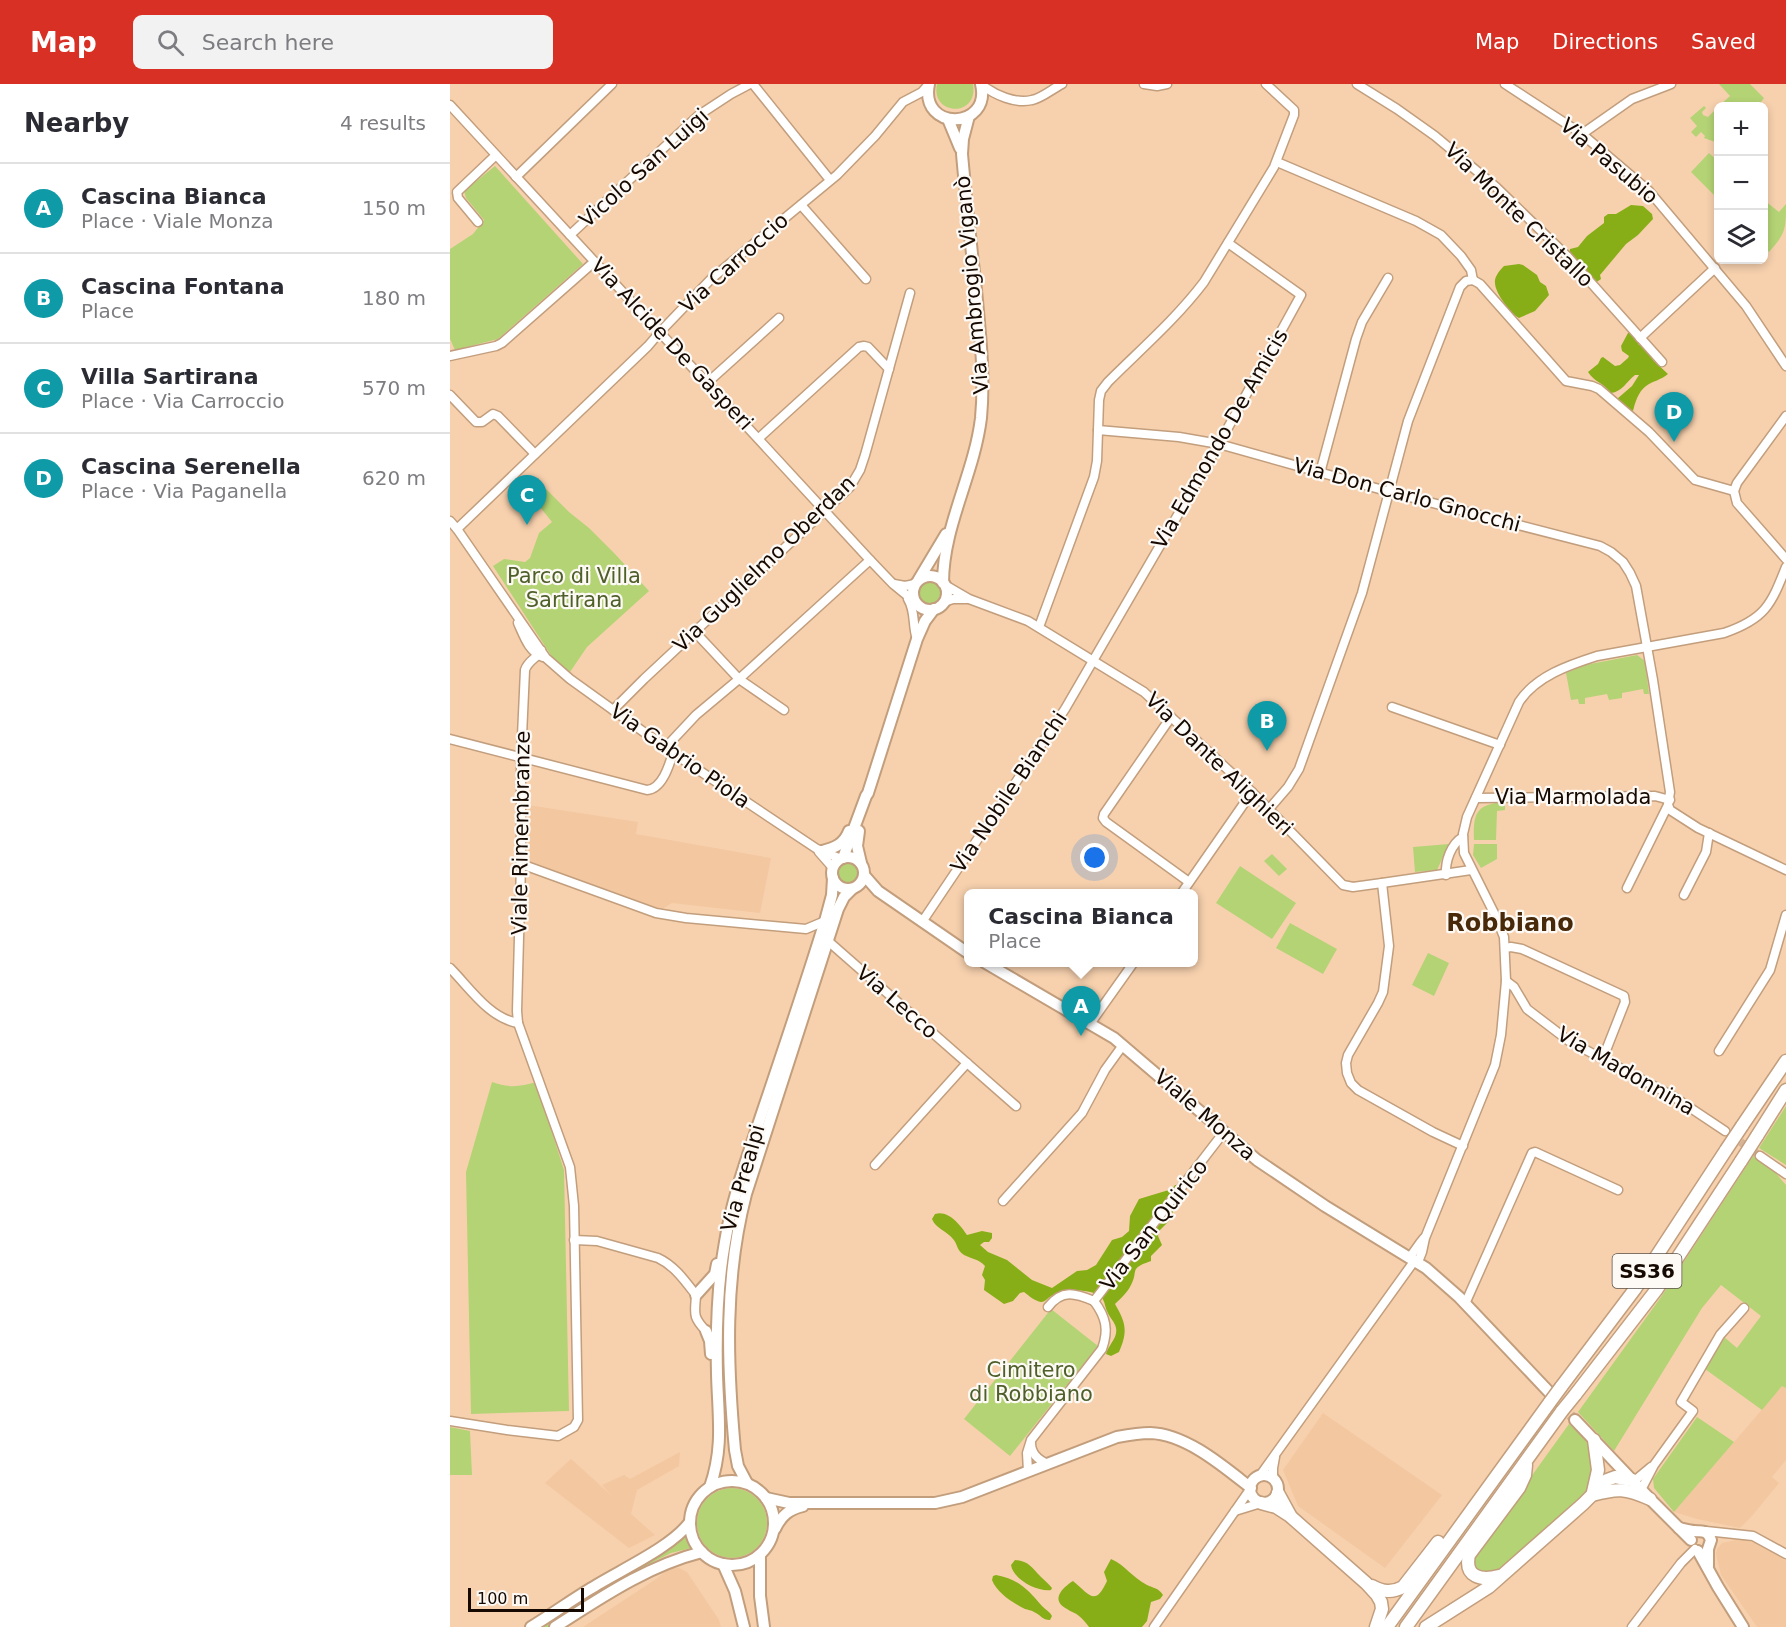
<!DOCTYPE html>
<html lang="en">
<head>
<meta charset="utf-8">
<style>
  :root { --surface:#fff; --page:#f2f2f3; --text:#2b2b33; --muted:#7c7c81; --line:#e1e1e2; --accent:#d93025 }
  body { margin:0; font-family:"DejaVu Sans",sans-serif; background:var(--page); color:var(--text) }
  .controls { position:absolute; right:18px; top:18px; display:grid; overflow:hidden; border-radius:9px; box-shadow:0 3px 9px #0003 }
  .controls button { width:54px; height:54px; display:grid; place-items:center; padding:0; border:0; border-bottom:2px solid var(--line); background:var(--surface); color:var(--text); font:30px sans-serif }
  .scale { position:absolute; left:18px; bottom:15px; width:116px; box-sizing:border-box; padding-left:6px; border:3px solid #150901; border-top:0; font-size:16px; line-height:21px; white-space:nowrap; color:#150901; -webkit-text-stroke:4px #fdf9f5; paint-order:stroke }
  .you { position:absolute; left:645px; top:774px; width:21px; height:21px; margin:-15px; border:4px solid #fff; border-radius:50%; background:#1a73e8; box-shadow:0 0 0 9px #1a73e833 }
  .badge { display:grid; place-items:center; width:39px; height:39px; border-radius:50%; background:var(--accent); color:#fff; font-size:20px; font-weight:700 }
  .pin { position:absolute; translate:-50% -50px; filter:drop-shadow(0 2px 3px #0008) }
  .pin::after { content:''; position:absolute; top:32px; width:21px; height:18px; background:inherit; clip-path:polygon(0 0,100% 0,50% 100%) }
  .popup { position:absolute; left:514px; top:805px; width:234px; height:78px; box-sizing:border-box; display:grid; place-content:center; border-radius:9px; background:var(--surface); filter:drop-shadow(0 2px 4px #0005); font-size:20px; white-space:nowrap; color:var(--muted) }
  .popup b { font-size:22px; color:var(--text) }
  .popup::after { content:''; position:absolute; left:50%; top:100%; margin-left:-12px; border:12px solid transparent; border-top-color:var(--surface) }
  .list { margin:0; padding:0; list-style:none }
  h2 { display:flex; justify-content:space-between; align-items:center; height:78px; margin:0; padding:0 24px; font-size:26px }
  h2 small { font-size:20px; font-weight:400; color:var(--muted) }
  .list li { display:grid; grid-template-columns:39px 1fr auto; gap:18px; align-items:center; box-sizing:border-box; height:90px; padding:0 24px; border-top:2px solid var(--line) }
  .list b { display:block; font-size:22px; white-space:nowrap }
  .list p { margin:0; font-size:20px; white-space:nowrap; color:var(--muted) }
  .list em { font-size:20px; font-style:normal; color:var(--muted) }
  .icon { flex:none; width:33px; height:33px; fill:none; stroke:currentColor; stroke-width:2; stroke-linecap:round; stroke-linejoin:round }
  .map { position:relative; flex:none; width:1336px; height:1543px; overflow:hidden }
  header { display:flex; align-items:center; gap:36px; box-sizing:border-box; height:84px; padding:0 30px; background:var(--accent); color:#fff }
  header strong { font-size:28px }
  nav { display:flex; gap:33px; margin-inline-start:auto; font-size:21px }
  .search { width:420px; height:54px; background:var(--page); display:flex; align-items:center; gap:15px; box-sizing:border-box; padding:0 21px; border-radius:9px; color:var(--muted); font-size:22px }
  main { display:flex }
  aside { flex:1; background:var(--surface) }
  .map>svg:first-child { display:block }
</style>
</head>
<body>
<header>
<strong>Map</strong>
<div class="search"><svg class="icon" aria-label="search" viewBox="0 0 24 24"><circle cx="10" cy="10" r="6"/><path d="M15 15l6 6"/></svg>Search here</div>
<nav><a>Map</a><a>Directions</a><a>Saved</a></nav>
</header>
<main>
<aside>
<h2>Nearby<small>4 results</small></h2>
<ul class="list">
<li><span class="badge" style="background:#0f9aa8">A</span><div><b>Cascina Bianca</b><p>Place · Viale Monza</p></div><em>150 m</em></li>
<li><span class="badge" style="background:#0f9aa8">B</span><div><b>Cascina Fontana</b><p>Place</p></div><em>180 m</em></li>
<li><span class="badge" style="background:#0f9aa8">C</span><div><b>Villa Sartirana</b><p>Place · Via Carroccio</p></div><em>570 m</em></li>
<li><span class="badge" style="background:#0f9aa8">D</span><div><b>Cascina Serenella</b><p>Place · Via Paganella</p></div><em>620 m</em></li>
</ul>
</aside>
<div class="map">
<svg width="1336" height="1543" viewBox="0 0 1336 1543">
  <rect width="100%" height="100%" fill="#f7d1ae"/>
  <g fill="#f3c79f">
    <polygon points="78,721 188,738 186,750 321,774 310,829 222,819 212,825 159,808 76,776"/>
    <polygon points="1333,1301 1336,1304 1336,1376 1322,1393 1329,1399 1302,1432 1290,1444 1247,1435 1224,1428"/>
    <polygon points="873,1329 992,1411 935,1484 848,1422 833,1386"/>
    <polygon points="230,1368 229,1382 187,1406 181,1430 205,1451 179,1464 95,1399 121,1375 162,1412 152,1401 174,1391 180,1395"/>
    <polygon points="1291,1455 1305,1459 1336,1477 1336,1543 1307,1543 1271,1491 1266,1470 1267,1465 1272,1459"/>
    <polygon points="220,1484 229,1484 237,1488 269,1536 271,1543 133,1543 206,1495"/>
  </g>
  <g fill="#b4d375">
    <path d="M487 0H523C529 34 480 32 487 0Z"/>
    <polygon points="1269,0 1300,0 1314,14 1308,22 1269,22 1280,12"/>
    <polygon points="1254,22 1256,24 1252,28 1253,31 1258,33 1268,23 1268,59 1254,54 1255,52 1251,48 1246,53 1241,48 1247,42 1240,34"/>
    <polygon points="1259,69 1268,77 1268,115 1241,88"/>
    <polygon points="45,82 133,180 48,255 5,266 0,255 0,165 23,150 34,136 16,114 14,107"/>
    <path d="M1314 116 1329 128 1336 120C1336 145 1336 149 1319 168L1314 162Z"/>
    <polygon points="93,402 119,428 139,444 165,470 199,507 137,563 120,588 104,576 43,482 54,475 75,478 80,474 89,449 102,438 86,418 89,412 88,408"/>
    <circle cx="480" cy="509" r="12"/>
    <polygon points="1187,571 1195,577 1199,610 1194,610 1193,605 1172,609 1172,614 1159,616 1157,610 1135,614 1135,620 1129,620 1128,615 1121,616 1116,589 1135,581"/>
    <path d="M1055 718V726L1047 727 1046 756H1024C1023 729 1026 720 1055 718Z"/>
    <polygon points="999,760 987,786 965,788 963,763"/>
    <polygon points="1024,760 1047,760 1047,775 1031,784 1023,771"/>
    <polygon points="822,770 837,785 829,792 814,777"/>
    <circle cx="398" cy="789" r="13"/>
    <polygon points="790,782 846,819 822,855 766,819"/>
    <polygon points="840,839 887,865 873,890 826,864"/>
    <polygon points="978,869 999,879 984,912 962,901"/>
    <path d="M42 998C58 1004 70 1003 86 998L114 1086 119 1327 21 1330 16 1088Z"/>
    <polygon points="1336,1022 1336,1081 1309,1064"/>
    <polygon points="1303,1072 1324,1087 1336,1101 1336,1304 1332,1302 1312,1326 1255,1285 1273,1252 1287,1264 1311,1232 1271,1201 1252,1224 1164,1367 1128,1328 1211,1213"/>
    <polygon points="601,1225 648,1262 560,1372 514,1335"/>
    <polygon points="1247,1333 1284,1358 1224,1428 1204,1404 1203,1395"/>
    <path d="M1119 1340C1145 1361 1152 1382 1134 1412L1044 1489 1028 1488 1024 1476 1026 1469Z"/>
    <polygon points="0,1343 20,1347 22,1391 0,1391"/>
    <circle cx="282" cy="1439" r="35"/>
    <polygon points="238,1450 245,1463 221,1469 205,1477 100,1543 88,1543 233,1455"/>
  </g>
  <g fill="#88ae17">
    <polygon points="1181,121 1193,122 1202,130 1203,135 1188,151 1176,160 1150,191 1151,195 1145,199 1119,172 1120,165 1128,163 1137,152 1154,139 1154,133 1158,130 1166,130"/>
    <path d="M1069 180 1073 181 1087 191 1090 198 1096 202 1099 211 1085 227 1069 234C1061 230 1045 209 1045 199 1044 193 1050 186 1054 182Z"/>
    <path d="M1183 247 1190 254 1188 260 1194 264 1204 277 1218 290C1211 296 1203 297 1196 302 1188 308 1185 319 1183 327L1178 325 1167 315 1182 302 1189 291H1185C1177 297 1172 308 1161 309 1154 299 1144 298 1138 288L1148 280 1151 274 1153 273 1165 282 1170 281 1178 274 1179 272 1172 267 1171 262 1178 249Z"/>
    <path d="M725 1101H730L734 1104 733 1109 723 1117V1127L720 1136 709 1147 708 1152 712 1161 701 1172V1177C678 1185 689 1186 681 1201 678 1208 670 1215 665 1220 676 1239 678 1247 669 1268L661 1272 656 1270C658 1261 668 1254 666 1244 665 1238 659 1233 657 1227 655 1223 655 1218 652 1214 643 1204 614 1205 603 1211 598 1213 596 1218 591 1218 585 1217 579 1212 574 1208L570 1209 563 1217 554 1220 534 1206 535 1196 532 1191 535 1182C529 1175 522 1175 514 1171 506 1166 508 1160 503 1155 497 1147 486 1145 482 1135L485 1130C499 1126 510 1141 517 1151L532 1147 542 1149V1154L539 1158H534L530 1161 538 1168 557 1176 582 1196 602 1204 627 1187 637 1186 646 1181 662 1156 672 1153 679 1147 680 1132 689 1115 722 1105Z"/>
    <path d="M661 1475C675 1481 683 1494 697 1501 703 1504 709 1504 713 1511L710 1515 701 1518 697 1537 692 1543H639C636 1539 633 1535 629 1532 626 1529 621 1528 617 1525 600 1516 612 1504 623 1497 640 1511 645 1523 657 1497L654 1488Z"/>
    <path d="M565 1476C579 1477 582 1484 591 1493 595 1497 599 1500 602 1504L601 1506C587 1508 563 1495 561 1481Z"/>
    <path d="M546 1491C569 1495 578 1506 592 1522 596 1526 600 1528 602 1532L600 1536C592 1536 591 1531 584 1528 581 1526 578 1526 575 1525 563 1519 547 1509 542 1496L543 1492Z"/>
  </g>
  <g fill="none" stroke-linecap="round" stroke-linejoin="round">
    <polyline stroke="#d5b394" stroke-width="8" stroke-dasharray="8 4" stroke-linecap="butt" points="1281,1051 1310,1072"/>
    <polyline stroke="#d5b394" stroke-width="10" stroke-dasharray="10 5" stroke-linecap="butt" points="1100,1309 1125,1336"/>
    <defs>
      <g id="minor">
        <polyline points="303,0 380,96"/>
        <polyline points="694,0 707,2 717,0"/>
        <polyline points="907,0 947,25 985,52 1046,103 1117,172 1212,278"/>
        <polyline points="1055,0 1132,50 1199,107 1296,222 1336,282"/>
        <path d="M532 1C545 11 565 20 582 16 592 14 602 5 612 0"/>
        <polyline points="0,21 420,476 443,500 465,518"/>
        <polyline points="1132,50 1182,15 1221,0"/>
        <polyline points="827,78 966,137 991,151 1011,172 1021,186 1023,196"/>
        <polyline points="66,93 162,0"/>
        <polyline points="351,121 416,195"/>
        <polyline points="28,138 8,114 7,108 46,71"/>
        <polyline points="120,151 249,31 281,10 300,0"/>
        <polyline points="1023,196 1030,200 1116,297 1142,302 1149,305 1199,348 1245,396 1284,407"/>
        <polyline points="1190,254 1265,184"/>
        <polyline points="0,272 46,262 52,259 144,178"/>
        <polyline points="257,299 329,234"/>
        <polyline points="0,311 26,338 32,338 43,330 48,332 85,370"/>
        <polyline points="1336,332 1287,399 1284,407 1287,419 1336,475"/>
        <polyline points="648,346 729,353 769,360 940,408 1150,462 1161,468 1173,478 1180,489 1186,502 1203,596 1220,708 1218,721 1220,726 1248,744 1336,786"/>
        <polyline points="309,354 409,263 414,262 418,263 439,285"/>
        <polyline points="870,389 906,255 912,238 938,194"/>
        <polyline points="0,437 7,445 96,574 120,595 223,669 367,765 391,775"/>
        <polyline points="7,445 198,262 210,248 261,195 387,91 425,52 453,18 472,8 479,0"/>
        <polyline points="444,500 455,502 465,500"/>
        <polyline points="495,501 519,515 578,537 694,608 802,708 893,801 903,803 932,799 1021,786"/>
        <path d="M458 515C466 528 462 542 467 555"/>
        <polyline points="494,518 503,515 516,515"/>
        <path d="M68 539C74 552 79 568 93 573"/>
        <path d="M589 543 644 393 647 377 649 316 651 307 658 298C691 265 726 235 754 198L824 83 844 31V26L816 0"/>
        <polyline points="245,548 289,595 334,626"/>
        <polyline points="942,623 1050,661"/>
        <polyline points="163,626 194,595 400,403 410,386 415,371 460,209"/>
        <polyline points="721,633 654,730 653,734 656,738 739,798"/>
        <path d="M0 655 197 706C212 705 219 682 223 669"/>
        <polyline points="216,663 246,631 289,595 420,476"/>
        <polyline points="1026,714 1205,712 1220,716"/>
        <polyline points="819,725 838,703 849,685 912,509 958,337 1010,203 1016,197 1023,196"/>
        <polyline points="369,768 383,784"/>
        <polyline points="71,780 206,829 236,834 356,845 375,837"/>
        <path d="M996 791C995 777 1001 760 1013 753"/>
        <polyline points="932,799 939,862 933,908 928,919 898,971 896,979 897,989 901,999 908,1006 983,1048 1013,1062"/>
        <polyline points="1177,804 1218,721"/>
        <polyline points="731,810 802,708"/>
        <polyline points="1234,811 1256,768 1259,749"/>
        <polyline points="472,838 615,625 769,360 851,211 778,159"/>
        <polyline points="378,857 566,1022"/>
        <polyline points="1055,864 1061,863 1072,865 1174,912 1175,918 1153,974"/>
        <path d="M0 884C20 904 39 934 68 939"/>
        <polyline points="1056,897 1064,903 1077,925 1119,957 1221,1011 1275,1047"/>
        <polyline points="640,940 684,878"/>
        <polyline points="1269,967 1320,886 1336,831"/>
        <polyline points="1310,1072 1336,1090"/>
        <polyline points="425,1081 517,979"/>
        <polyline points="553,1117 632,1029 655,986 673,961"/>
        <path d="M124 1156 147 1157 208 1174C225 1182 235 1197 246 1211 245 1230 242 1232 256 1247"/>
        <polyline points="960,1173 970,1159 974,1154"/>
        <path d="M968 1178 972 1168 975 1154 1045 981 1051 951 1056 897 1054 853 1046 833 1014 769 1013 750 1017 733 1069 618C1086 592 1119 581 1147 572L1274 549C1315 535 1321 521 1336 483"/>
        <polyline points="644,1217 774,1048"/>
        <polyline points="1015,1220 1082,1069 1085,1068 1168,1106"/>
        <path d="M598 1223C612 1205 625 1209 644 1217"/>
        <path d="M0 1337 57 1346 108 1352 124 1343 128 1336 124 1122 120 1083 68 939 67 927 71 780V674L75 586C78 576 88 574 91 566"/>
        <path d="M581 1359C581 1370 588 1376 598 1380"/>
        <path d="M578 1387 577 1369 581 1356 652 1265C659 1246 656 1233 644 1217"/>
        <polyline points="809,1393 965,1176"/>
        <polyline points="823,1394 823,1384 825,1373"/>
        <polyline points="1183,1398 1201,1383"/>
        <polyline points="1191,1406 1204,1381 1243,1327 1231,1318 1270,1251 1294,1224"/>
        <polyline points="785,1427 811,1419"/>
        <polyline points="1256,1447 1303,1452 1336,1470"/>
        <polyline points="704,1543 801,1404"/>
        <polyline points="1182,1543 1231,1479 1245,1465"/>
      </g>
      <g id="major">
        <path d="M479 0C469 48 542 46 531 0"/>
        <polyline points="498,35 510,64"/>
        <circle cx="480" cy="509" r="17"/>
        <polyline points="469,495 496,450"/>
        <path d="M493 499C493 442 524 391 531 334 535 291 530 249 526 206 521 161 516 115 512 70L513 55 519 32"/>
        <polyline points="409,747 407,762 411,779"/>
        <path d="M372 767C385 764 394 760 399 747"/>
        <circle cx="398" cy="789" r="16"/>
        <polyline points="393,774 416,712 418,709 467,555 475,537 484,525"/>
        <polyline points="414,791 428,807 518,869"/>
        <polyline points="534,878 664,954 807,1076 875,1122 976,1184 1009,1213 1100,1309"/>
        <polyline points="246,1211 265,1190 267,1180"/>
        <polyline points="256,1247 260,1257 261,1270"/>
        <polyline points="1125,1336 1200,1415 1241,1456"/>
        <circle cx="814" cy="1405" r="14"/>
        <circle cx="282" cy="1439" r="42"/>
        <path d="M297 1399 288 1382 285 1366C277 1279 274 1195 296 1110L388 825 394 813 402 805"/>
        <path d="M260 1403C274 1363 268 1331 267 1290 266 1247 267 1202 275 1158 282 1115 297 1074 311 1032 333 967 355 902 375 837L382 811 383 794"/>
        <path d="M316 1414 339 1419H485L512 1413 667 1353C678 1351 689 1349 700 1349 736 1350 773 1382 801 1404"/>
        <path d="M1229 1444C1234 1445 1240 1447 1245 1447 1254 1448 1257 1446 1261 1456L1258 1465V1482"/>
        <path d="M325 1445C331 1432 339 1425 353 1422"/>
        <polyline points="1248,1467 1268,1503 1293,1543"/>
        <polyline points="310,1471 310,1512 314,1543"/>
        <polyline points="273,1480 285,1507 294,1543"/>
        <path d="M81 1543C101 1531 120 1517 140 1505 168 1487 221 1464 240 1438"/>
        <path d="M105 1543C152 1513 197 1482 252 1468"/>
      </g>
      <g id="highway">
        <polyline points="1292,1042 1336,977"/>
        <polyline points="1307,1052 1336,1006"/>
        <polyline points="1111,1303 1185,1205 1276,1066"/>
        <polyline points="1125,1311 1207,1205 1291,1077"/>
        <polyline points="1143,1408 1148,1386 1144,1356"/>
        <polyline points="828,1409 840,1431"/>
        <path d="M1142 1411C1168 1404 1175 1404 1200 1415"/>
        <polyline points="811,1419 826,1423 840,1432 916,1499 927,1511 931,1518 932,1525 926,1543"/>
        <path d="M1049 1492C1031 1497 1014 1493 1019 1471L1069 1404 1075 1391 1076 1381"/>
        <path d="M922 1502C933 1508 942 1509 953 1503L988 1458"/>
        <polyline points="937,1543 1100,1318"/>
        <polyline points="956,1543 1112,1327"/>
        <polyline points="976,1543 1039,1503 1133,1420 1157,1396 1165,1393 1182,1396"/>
      </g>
    </defs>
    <use href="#minor" stroke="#c29e7d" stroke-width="11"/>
    <use href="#major" stroke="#c29e7d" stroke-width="14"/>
    <use href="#highway" stroke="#c29e7d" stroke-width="15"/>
    <use href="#minor" stroke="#fff" stroke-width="8"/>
    <use href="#major" stroke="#fff" stroke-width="10"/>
    <use href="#highway" stroke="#fff" stroke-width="12"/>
    <defs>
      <g id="highway-bridge">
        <polyline points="1276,1066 1292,1042"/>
        <polyline points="1291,1077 1307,1052"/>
        <polyline points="1100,1318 1111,1303"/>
        <polyline points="1112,1327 1125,1311"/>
      </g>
    </defs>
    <use href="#highway-bridge" stroke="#c29e7d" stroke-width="15" stroke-linecap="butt"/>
    <use href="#highway-bridge" stroke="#fff" stroke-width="12"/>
  </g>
  <g text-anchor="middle" stroke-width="4.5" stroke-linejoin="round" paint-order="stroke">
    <rect fill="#fdf9f5" stroke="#5b514a" stroke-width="1.5" x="1162.5" y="1170" width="69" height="34" rx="4.5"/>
    <g font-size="20" font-weight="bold" fill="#150901">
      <text x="1197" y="1194">SS36</text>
    </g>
    <g font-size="21" fill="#150901" stroke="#fdf9f5">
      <text transform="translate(1159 77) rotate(40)" y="7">Via Pasubio</text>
      <text transform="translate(194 84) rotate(-42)" y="7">Vicolo San Luigi</text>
      <text transform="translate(1069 131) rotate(44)" y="7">Via Monte Cristallo</text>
      <text transform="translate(284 179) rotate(-42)" y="7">Via Carroccio</text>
      <text transform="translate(522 201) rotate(-95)" y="7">Via Ambrogio Viganò</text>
      <text transform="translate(222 260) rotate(47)" y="7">Via Alcide De Gasperi</text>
      <text transform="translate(770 355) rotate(-60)" y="7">Via Edmondo De Amicis</text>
      <text transform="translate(957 411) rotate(15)" y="7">Via Don Carlo Gnocchi</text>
      <text transform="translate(314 480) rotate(-44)" y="7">Via Guglielmo Oberdan</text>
      <text transform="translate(230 672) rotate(35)" y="7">Via Gabrio Piola</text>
      <text transform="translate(769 680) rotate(44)" y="7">Via Dante Alighieri</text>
      <text transform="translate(559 708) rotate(-56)" y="7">Via Nobile Bianchi</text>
      <text x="1123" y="720">Via Marmolada</text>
      <text transform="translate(71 749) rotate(-89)" y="7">Viale Rimembranze</text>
      <text transform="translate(447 918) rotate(41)" y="7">Via Lecco</text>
      <text transform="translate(1176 987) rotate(30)" y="7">Via Madonnina</text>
      <text transform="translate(755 1031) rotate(41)" y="7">Viale Monza</text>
      <text transform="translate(293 1094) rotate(-74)" y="7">Via Prealpi</text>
      <text transform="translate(704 1141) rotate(-52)" y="7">Via San Quirico</text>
    </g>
    <g font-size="21" fill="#4e5f2a" stroke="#fdf9f5">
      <text x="124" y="499">Parco di Villa<tspan x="124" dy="24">Sartirana</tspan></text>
      <text x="581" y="1293">Cimitero<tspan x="581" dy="24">di Robbiano</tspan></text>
    </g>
    <g font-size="24" font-weight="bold" fill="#482a0a" stroke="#fdf9f5">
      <text x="1060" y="847">Robbiano</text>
    </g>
  </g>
</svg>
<div class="controls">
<button>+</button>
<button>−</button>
<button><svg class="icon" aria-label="layers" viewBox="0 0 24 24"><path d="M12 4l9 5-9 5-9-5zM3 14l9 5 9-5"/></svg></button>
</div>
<div class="scale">100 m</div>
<div class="you"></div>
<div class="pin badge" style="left:631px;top:952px;background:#0f9aa8">A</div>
<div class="popup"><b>Cascina Bianca</b>Place</div>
<div class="pin badge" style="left:817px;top:667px;background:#0f9aa8">B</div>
<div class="pin badge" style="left:77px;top:441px;background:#0f9aa8">C</div>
<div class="pin badge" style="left:1224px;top:358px;background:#0f9aa8">D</div>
</div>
</main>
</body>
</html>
